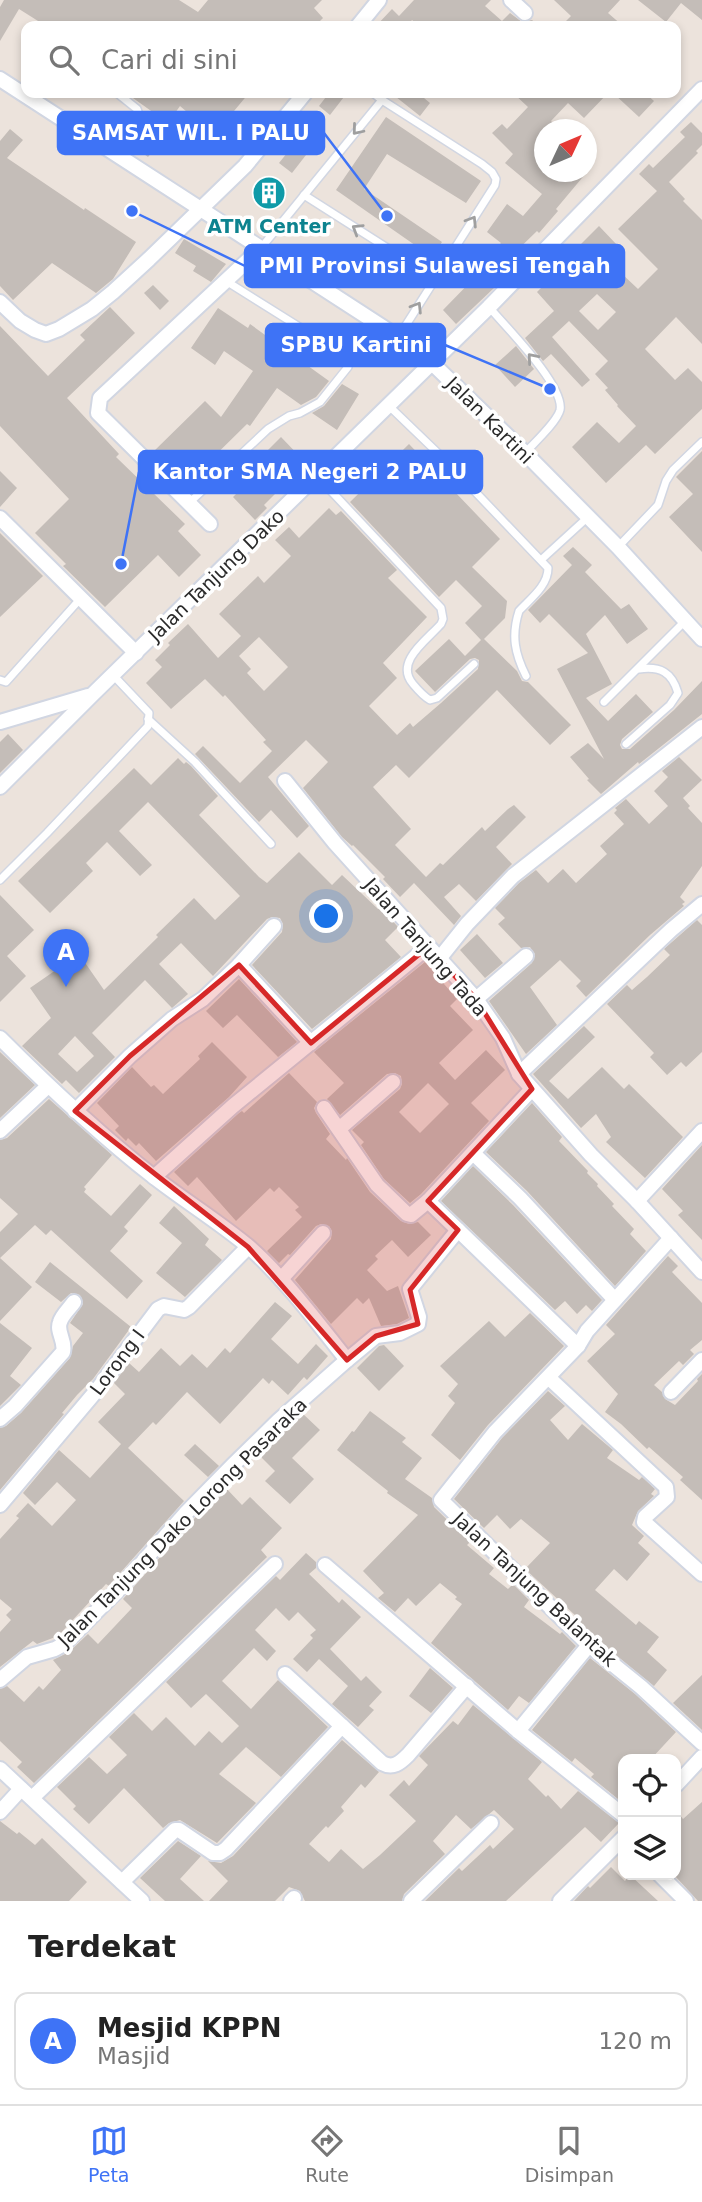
<!DOCTYPE html>
<html lang="id">
<head>
<meta charset="utf-8">
<style>
  :root { --surface:#fff; --page:#f6f6f6; --text:#222; --muted:#767676; --line:#e0e0e0; --accent:#3e73f6 }
  body { margin:0; font-family:"DejaVu Sans",sans-serif; background:var(--page); color:var(--text) }
  .controls { position:absolute; right:21px; bottom:21px; display:grid; overflow:hidden; border-radius:14px; box-shadow:0 4px 10px #0003 }
  .controls button { width:63px; height:63px; display:grid; place-items:center; padding:0; border:0; border-bottom:2px solid var(--line); background:var(--surface); color:var(--text); font:35px sans-serif }
  .compass { position:absolute; left:534px; top:119px; width:63px; height:63px; border-radius:50%; background:var(--surface); box-shadow:0 4px 10px #0003; rotate:46deg }
  .you { position:absolute; left:327px; top:917px; width:24px; height:24px; margin:-18px; border:5px solid #fff; border-radius:50%; background:#1a73e8; box-shadow:0 0 0 10px #1a73e833 }
  .badge { display:grid; place-items:center; width:46px; height:46px; border-radius:50%; background:var(--accent); color:#fff; font-size:23px; font-weight:700 }
  .pin { position:absolute; translate:-50% -58px; filter:drop-shadow(0 2px 4px #0008) }
  .pin::after { content:''; position:absolute; top:37px; width:24px; height:21px; background:inherit; clip-path:polygon(0 0,100% 0,50% 100%) }
  .list { margin:0; padding:0; list-style:none }
  h2 { display:flex; justify-content:space-between; align-items:center; height:91px; margin:0; padding:0 28px; font-size:30px }
  h2 small { font-size:23px; font-weight:400; color:var(--muted) }
  .list li { display:grid; grid-template-columns:46px 1fr auto; gap:21px; align-items:center; box-sizing:border-box; height:98px; margin:0 14px 14px; padding:0 14px; border:2px solid var(--line); border-radius:14px }
  .list b { display:block; font-size:26px; white-space:nowrap }
  .list p { margin:0; font-size:23px; white-space:nowrap; color:var(--muted) }
  .list em { font-size:23px; font-style:normal; color:var(--muted) }
  .icon { flex:none; width:38px; height:38px; fill:none; stroke:currentColor; stroke-width:2; stroke-linecap:round; stroke-linejoin:round }
  .map { position:relative; flex:none; width:702px; height:1901px; overflow:hidden }
  .search { position:absolute; background:var(--surface); box-shadow:0 4px 10px #0003; left:21px; right:21px; top:21px; height:77px; display:flex; align-items:center; gap:18px; box-sizing:border-box; padding:0 24px; border-radius:14px; color:var(--muted); font-size:26px }
  .sheet { height:203px; background:var(--surface) }
  nav { display:flex; justify-content:space-around; align-items:center; box-sizing:border-box; height:98px; border-top:2px solid var(--line); background:var(--surface); font-size:19px; color:var(--muted) }
  nav a { display:grid; justify-items:center; gap:4px }
  nav .on { color:var(--accent) }
  .map>svg:first-child { display:block }
</style>
</head>
<body>
<div class="map">
<svg width="702" height="1901" viewBox="0 0 702 1901">
  <rect width="100%" height="100%" fill="#ece3dc"/>
  <g fill="#c4bdb8" fill-rule="evenodd">
    <polygon points="4,0 179,0 198,12 208,0 322,0 314,8 323,18 315,26 46,26 19,9 0,41 0,7"/>
    <polygon points="414,0 491,0 485,6 502,21 510,13 522,22 532,20 539,26 419,26 412,20 408,25 410,26 376,26 392,9 399,16"/>
    <polygon points="554,0 620,0 608,13 623,26 561,26 571,16"/>
    <polygon points="638,0 702,0 702,20 681,3 666,22"/>
    <polygon points="126,93 249,93 214,135 180,106 168,123"/>
    <polygon points="329,93 347,93 330,115 319,106"/>
    <polygon points="391,93 418,93 430,103 420,116"/>
    <polygon points="513,93 608,93 584,118 568,103 551,121 555,125 551,130 544,130 544,172 587,172 556,209 558,211 539,233 537,231 504,263 509,268 500,276 502,278 493,287 494,288 456,324 443,310 480,272 477,269 501,243 487,232 507,204 523,216 542,194 505,163 513,154 492,133 502,124 507,129 528,107"/>
    <polygon points="613,93 645,93 654,101 639,117"/>
    <polygon points="386,117 481,181 466,203 387,154 364,189 442,242 432,257 336,190"/>
    <polygon points="159,120 171,129 148,157 136,148"/>
    <path d="M691 122 702 133V145L696 151 698 153 669 182 685 199 683 201 702 220V344L676 317 645 349 675 380 688 368 702 382V409L655 454 646 445 606 483 572 447 597 422 619 443 636 426 617 406 618 405 605 390 608 388 595 374 608 361 569 321 552 337 590 380 582 387 551 354 543 361 525 338 554 311 537 292 581 248 579 246 599 226 617 245 604 257 638 289 658 269 618 229 657 191 639 174 649 164 653 168 685 137 680 132ZM597 294 616 312 598 330 579 311Z"/>
    <polygon points="308,127 320,137 292,173 279,163"/>
    <polygon points="10,129 23,140 7,158 84,210 85,208 136,242 113,279 96,293 52,263 13,300 0,286 0,141"/>
    <polygon points="184,239 226,264 211,282 193,271 196,266 175,253"/>
    <polygon points="153,285 169,301 160,310 144,293"/>
    <polygon points="110,307 135,333 67,398 119,454 116,457 185,524 178,531 201,555 179,577 158,555 105,607 63,566 66,564 35,533 69,499 0,426 0,326 48,376 85,340 80,335"/>
    <polygon points="218,308 248,328 250,324 329,381 316,397 301,405 277,388 250,426 247,424 185,485 152,453 205,401 221,417 253,371 224,351 215,365 191,348"/>
    <polygon points="516,346 534,369 515,387 495,365"/>
    <polygon points="342,384 359,394 337,430 312,413 324,406"/>
    <polygon points="281,437 306,463 264,505 267,508 255,520 233,497 248,482 242,476"/>
    <path d="M409 444 500 539 472 567 507 601 505 618 484 639 517 671 522 681 528 682 571 725 550 745 497 690 409 778 396 765 373 787 411 829 395 845 426 877 440 863 443 865 482 827 485 831 508 809 514 805 526 817 496 847 512 864 476 901 459 884 444 897 461 916 454 925 414 883 400 897 383 879 385 877 353 845 352 846 342 837 303 788 328 762 306 740 268 777 309 826 297 838 271 810 259 822 195 754 203 746 240 783 272 751 263 742 266 740 225 695 223 697 205 679 171 709 146 683 162 667 155 660 170 645 168 643 188 624 218 658 241 636 219 614 258 576 264 583 291 556 275 540 289 527 299 538 329 508 336 515 341 511 397 570 388 578 427 617 383 663 397 678 369 706 397 735 410 723 413 727 441 703 478 669 479 660 475 658 470 659 435 692 415 671 449 639 465 656 481 640 465 623 482 606 456 580 439 597 350 502ZM259 637 288 667 264 691 247 673 251 669 239 656Z"/>
    <polygon points="702,451 702,552 669,517 693,494 676,477"/>
    <polygon points="0,471 17,488 0,507"/>
    <polygon points="0,533 43,576 0,617"/>
    <polygon points="573,547 592,565 585,572 621,609 629,604 648,629 627,644 605,615 586,634 612,684 586,698 608,721 636,694 653,712 622,739 620,745 622,749 630,749 674,710 702,681 702,714 639,764 638,762 601,794 587,780 589,779 570,757 588,743 604,759 557,669 588,653 549,614 540,623 528,610 572,565 563,556"/>
    <polygon points="8,734 23,750 0,773 0,742"/>
    <polygon points="679,757 702,780 683,798 690,806 688,808 702,823 702,866 680,897 685,902 682,904 684,906 650,935 586,997 576,986 581,981 560,960 530,987 557,1025 526,1054 489,1001 532,963 535,954 530,947 521,948 498,924 505,918 495,908 519,883 536,870 548,883 563,869 576,883 607,854 600,846 624,824 614,813 617,810 615,808 626,799 649,824 668,806 654,791 668,777 662,771"/>
    <path d="M178 758 184 764 186 762 191 766 218 796 199 815 259 877 267 883 299 852 332 885 342 875 378 909 380 907 398 927 385 940 401 957 312 1029 252 965 282 932 283 924 280 918 272 917 267 919 213 976 181 943 159 964 188 994 172 1008 145 980 92 1033 115 1057 79 1093 66 1080 62 1084 22 1046 51 1018 30 988 79 954 104 990 158 937 156 935 194 898 215 920 240 896 148 802 119 831 152 865 140 876 107 842 86 863 93 871 50 913 18 881 134 768 151 785ZM75 1036 94 1056 77 1072 58 1054Z"/>
    <polygon points="0,895 34,930 7,956 26,976 0,1002"/>
    <polygon points="697,920 702,925 702,1052 686,1067 681,1062 667,1075 650,1057 654,1053 607,1004 627,985 632,990 647,977 670,955 664,949"/>
    <polygon points="477,934 503,963 485,978 460,950"/>
    <path d="M425 962 457 999 450 1006 473 1030 439 1063 455 1080 486 1050 505 1070 471 1103 489 1121 421 1194 410 1203 384 1179 361 1145 364 1142 352 1130 400 1089 402 1084 401 1076 395 1073 387 1074 340 1115 327 1099 344 1083 314 1052ZM428 1083 449 1104 420 1133 399 1112Z"/>
    <polygon points="239,979 297,1042 278,1057 237,1015 223,1028 206,1011"/>
    <polygon points="584,1026 595,1037 549,1081 568,1099 602,1067 624,1089 629,1084 683,1137 645,1178 606,1142 611,1137 596,1114 581,1128 533,1074"/>
    <polygon points="212,1042 247,1077 229,1097 156,1161 139,1143 136,1146 128,1138 126,1141 115,1130 119,1126 97,1103 132,1067 151,1087 154,1085 163,1094 200,1059 198,1056"/>
    <polygon points="0,1052 35,1085 0,1118"/>
    <polygon points="289,1073 317,1102 314,1108 316,1113 330,1134 326,1139 346,1160 347,1158 370,1192 401,1221 409,1224 418,1222 431,1235 408,1257 392,1240 375,1256 378,1259 367,1270 387,1291 398,1286 409,1318 397,1324 381,1326 369,1298 363,1304 357,1298 331,1324 295,1280 331,1239 332,1231 329,1226 321,1224 316,1226 290,1255 288,1254 279,1263 267,1251 302,1217 295,1210 299,1207 279,1187 274,1192 270,1188 236,1221 197,1177 188,1186 174,1172 239,1113 242,1111 244,1113"/>
    <polygon points="49,1099 112,1155 84,1187 86,1189 84,1192 111,1216 140,1184 152,1195 124,1227 128,1231 110,1251 143,1281 127,1299 51,1230 46,1235 35,1225 0,1258 32,1287 0,1321 0,1232 18,1214 0,1198 0,1140 7,1138"/>
    <polygon points="532,1103 562,1137 559,1141 588,1171 587,1173 598,1184 597,1186 614,1204 612,1206 634,1229 630,1234 646,1251 615,1286 527,1191 486,1152"/>
    <polygon points="702,1145 702,1240 678,1215 683,1211 662,1189"/>
    <polygon points="473,1166 513,1205 602,1300 592,1311 586,1305 577,1314 565,1301 555,1310 441,1201"/>
    <polygon points="174,1206 209,1239 205,1245 222,1260 185,1297 156,1273 182,1243 159,1223"/>
    <polygon points="668,1256 678,1266 672,1272 702,1303 702,1340 690,1350 694,1354 683,1365 679,1361 654,1385 662,1392 665,1399 675,1405 698,1381 697,1379 702,1374 702,1500 680,1480 683,1477 649,1447 647,1449 621,1424 605,1412 618,1394 587,1361 615,1334 606,1325"/>
    <polygon points="50,1262 131,1327 93,1379 77,1395 62,1413 64,1414 0,1490 0,1428 6,1426 21,1413 70,1358 73,1346 83,1333 70,1323 83,1304 80,1295 71,1293 61,1302 35,1282"/>
    <polygon points="275,1302 292,1316 271,1339 298,1364 316,1344 328,1356 307,1380 304,1377 288,1395 272,1380 269,1384 263,1378 220,1424 187,1392 156,1425 153,1422 128,1448 184,1501 113,1581 109,1586 106,1584 58,1636 37,1644 33,1641 0,1667 0,1632 11,1620 6,1615 12,1609 0,1599 0,1539 19,1518 16,1516 28,1503 52,1526 76,1500 57,1482 35,1505 23,1493 59,1450 90,1478 121,1444 98,1422 125,1394 114,1383 129,1363 139,1372 161,1348 180,1366 192,1354 207,1368 225,1348 230,1353"/>
    <polygon points="530,1313 564,1346 488,1425 460,1460 431,1435 455,1403 448,1396 458,1384 440,1366 489,1321 505,1337"/>
    <polygon points="0,1323 32,1348 10,1376 21,1385 0,1406"/>
    <polygon points="384,1345 404,1366 379,1391 357,1368 379,1346"/>
    <polygon points="548,1391 565,1406 550,1420 568,1440 582,1424 613,1450 607,1458 639,1480 642,1477 655,1489 651,1494 654,1496 638,1511 632,1525 644,1536 638,1543 650,1554 627,1581 614,1569 595,1590 636,1625 639,1621 659,1637 647,1652 667,1670 654,1686 595,1638 575,1618 576,1616 525,1569 550,1543 521,1519 510,1529 497,1515 484,1528 454,1499 502,1438"/>
    <polygon points="370,1411 406,1438 402,1442 422,1458 405,1479 432,1498 434,1507 470,1542 467,1545 494,1568 489,1574 508,1589 513,1584 529,1600 524,1607 560,1634 562,1632 576,1646 529,1703 519,1696 508,1710 431,1643 462,1604 455,1599 457,1597 440,1583 416,1606 408,1598 395,1612 378,1598 384,1593 363,1571 418,1515 387,1493 388,1491 374,1480 337,1450 352,1431 354,1432"/>
    <polygon points="302,1413 320,1430 292,1458 314,1479 290,1504 265,1481 275,1471 258,1454"/>
    <polygon points="195,1444 219,1466 208,1477 184,1455"/>
    <polygon points="225,1487 242,1505 250,1497 282,1528 261,1550 267,1557 34,1783 17,1767 22,1762 0,1741 0,1689 7,1686 24,1702 39,1686 43,1690 61,1670 53,1660 69,1652 88,1634 98,1644 132,1608 123,1599 192,1521"/>
    <polygon points="306,1553 316,1562 316,1568 309,1574 339,1603 342,1599 361,1617 330,1649 361,1681 366,1676 382,1692 369,1706 374,1710 358,1727 332,1704 348,1686 319,1659 307,1672 293,1659 313,1638 310,1635 316,1630 298,1612 289,1621 276,1608 255,1630 276,1651 267,1661 254,1648 222,1681 251,1709 278,1680 328,1727 281,1777 246,1747 219,1774 256,1803 217,1843 180,1820 169,1823 163,1828 124,1788 89,1824 73,1809 76,1806 57,1787 89,1757 107,1774 127,1755 109,1737 134,1713 152,1731 166,1717 195,1746 209,1731 222,1743 239,1726 206,1694 191,1708 166,1682 276,1576 280,1580"/>
    <polygon points="590,1658 635,1694 676,1732 651,1759 623,1759 623,1792 618,1799 591,1777 594,1774 575,1758 572,1762 532,1730"/>
    <polygon points="430,1668 453,1688 431,1713 409,1696"/>
    <polygon points="702,1675 702,1730 673,1703"/>
    <polygon points="473,1705 542,1762 528,1779 546,1797 548,1795 561,1809 578,1791 619,1823 601,1842 585,1827 506,1901 425,1901 459,1868 462,1871 490,1845 493,1849 514,1829 494,1810 471,1829 456,1815 433,1841 445,1854 404,1894 402,1901 305,1901 300,1891 289,1887 275,1901 209,1901 228,1881 208,1861 221,1863 233,1856 342,1740 379,1772 365,1788 361,1784 341,1807 344,1811 328,1828 326,1826 309,1844 329,1862 341,1849 363,1869 380,1855 416,1821 389,1795 404,1780 409,1786 428,1765 419,1756 453,1721 458,1725"/>
    <polygon points="702,1802 702,1901 698,1901 676,1877 676,1810 683,1819"/>
    <polygon points="0,1821 17,1834 19,1832 35,1845 42,1838 87,1882 69,1901 0,1901"/>
    <polygon points="178,1841 201,1856 180,1879 204,1901 165,1901 140,1878"/>
    <polygon points="611,1867 625,1881 630,1875 658,1901 574,1901 588,1886 590,1888"/>
  </g>
  <g fill="none" stroke-linecap="round" stroke-linejoin="round">
    <defs>
      <g id="service">
        <polyline points="117,93 137,109 142,123 124,159"/>
        <polyline points="373,93 382,100"/>
        <polyline points="304,195 436,279"/>
        <polyline points="261,248 382,100 482,164 492,172 496,179 495,185 399,336"/>
        <path d="M489 307C505 326 565 386 560 410 557 422 534 443 525 453"/>
        <path d="M389 406 442 457 548 568C548 586 530 599 519 611 511 636 515 654 526 676"/>
        <path d="M317 476 441 608 443 619 441 624C427 640 394 662 413 684 418 690 423 696 430 700L437 698 474 664"/>
        <polyline points="189,503 268,429 289,416 300,413 320,402 348,367 348,361 344,355 226,281"/>
        <polyline points="618,547 658,505 666,481 673,470 702,442"/>
        <polyline points="541,560 588,517"/>
        <polyline points="0,680 6,682 81,598"/>
        <polyline points="604,702 685,621"/>
        <polyline points="148,719 195,762 271,844"/>
        <path d="M626 744 670 705 678 693C672 672 660 666 639 669"/>
        <polyline points="0,880 47,833 148,726 149,713 113,675"/>
      </g>
      <g id="minor">
        <polyline points="511,0 525,13"/>
        <polyline points="358,26 379,0"/>
        <polyline points="0,79 412,346 432,363 525,453 618,547 702,639"/>
        <polyline points="0,302 20,321 35,330 46,334 59,329 92,309 113,292 149,259 245,166 305,93"/>
        <polyline points="0,518 136,653"/>
        <polyline points="210,524 98,413 100,398 261,248"/>
        <polyline points="0,722 88,696"/>
        <polyline points="285,781 335,843 476,999 503,1038 519,1074 591,1155 637,1201 702,1272"/>
        <polyline points="0,787 93,694 489,307 702,89"/>
        <polyline points="439,959 467,924 513,876 702,727"/>
        <polyline points="239,965 311,1043"/>
        <polyline points="476,999 526,956"/>
        <path d="M0 1038C49 1087 99 1134 154 1177 185 1201 219 1222 249 1247 286 1280 316 1321 347 1360L278 1421 233 1465 185 1514 120 1588 64 1644 55 1649 27 1657 0 1680"/>
        <polyline points="519,1074 671,930 702,904"/>
        <polyline points="324,1108 377,1185 407,1214 411,1215 428,1201 578,1346"/>
        <polyline points="75,1111 130,1056 172,1019 203,999 239,965 274,926"/>
        <polyline points="339,1129 393,1082"/>
        <polyline points="0,1131 48,1086"/>
        <polyline points="473,1153 520,1198 615,1300"/>
        <polyline points="154,1177 233,1106 428,947"/>
        <polyline points="428,1201 532,1089"/>
        <polyline points="637,1201 702,1131"/>
        <polyline points="671,1238 587,1331 578,1346 495,1432 441,1500 589,1645 641,1687 702,1743"/>
        <polyline points="281,1279 323,1233"/>
        <polyline points="347,1360 376,1336 400,1333 418,1324 419,1317 410,1289 458,1230"/>
        <polyline points="549,1378 666,1487 667,1497 645,1517 644,1522 702,1574"/>
        <polyline points="671,1392 702,1360"/>
        <path d="M0 1419 15 1406 63 1352C66 1341 56 1332 60 1322 62 1315 70 1308 74 1302"/>
        <polyline points="0,1505 97,1390 158,1309 164,1306 184,1310 189,1307 248,1247"/>
        <polyline points="325,1565 518,1731 623,1815"/>
        <polyline points="285,1674 342,1726"/>
        <polyline points="518,1731 589,1645"/>
        <polyline points="0,1769 142,1901"/>
        <polyline points="676,1785 702,1757"/>
        <polyline points="32,1798 275,1564"/>
        <polyline points="0,1812 21,1789"/>
        <polyline points="660,1875 686,1901"/>
        <path d="M122 1882 175 1830H179L213 1853H220L226 1849 342 1726 382 1763C393 1769 400 1763 408 1755L467 1686"/>
        <polyline points="291,1901 294,1898"/>
        <polyline points="411,1901 491,1823"/>
        <polyline points="560,1901 623,1838"/>
      </g>
    </defs>
    <use href="#service" stroke="#d1d6e2" stroke-width="10"/>
    <use href="#minor" stroke="#d1d6e2" stroke-width="18"/>
    <use href="#service" stroke="#fff" stroke-width="7"/>
    <use href="#minor" stroke="#fff" stroke-width="14"/>
  </g>
  <defs><path id="oneway-chevron" d="M-2-3.5L2.5 0L-2 3.5" fill="none" stroke-width="1.6" stroke-linecap="round" stroke-linejoin="round" transform="scale(1.75)"/></defs>
  <g stroke="#9f9f9f">
    <use href="#oneway-chevron" transform="translate(357 130) rotate(130)"/>
    <use href="#oneway-chevron" transform="translate(472 221) rotate(-58)"/>
    <use href="#oneway-chevron" transform="translate(357 229) rotate(-148)"/>
    <use href="#oneway-chevron" transform="translate(417 307) rotate(-58)"/>
    <use href="#oneway-chevron" transform="translate(532 358) rotate(-131)"/>
  </g>
  <path fill="#d62828" fill-opacity="0.2" stroke="#d62828" stroke-width="5" stroke-linejoin="round" d="M428 947 476 999 532 1089 428 1201 458 1230 410 1290 418 1324 376 1336 347 1360 248 1247 75 1111 130 1056 239 965 311 1043Z"/>
  <defs>
    <symbol id="building-disc" viewBox="-11 -11 22 22"><circle r="9.5" fill="#0f9aa8" stroke="#fff"/><path d="M-4-6H4V6H1V3H-1V6H-4ZM-2.5-4.3h1.7v1.8h-1.7ZM.8-4.3h1.7v1.8H.8ZM-2.5-1h1.7V.8h-1.7ZM.8-1h1.7V.8H.8Z" fill="#fff"/></symbol>
  </defs>
  <g fill-rule="evenodd">
    <use href="#building-disc" x="250" y="174" width="38" height="38"/>
  </g>
  <g text-anchor="middle" stroke-width="7" stroke-linejoin="round" paint-order="stroke">
    <g font-size="19" font-weight="bold" fill="#0d838f" stroke="#fff">
      <text x="269" y="233">ATM Center</text>
    </g>
    <g font-size="19" fill="#2a2a2a" stroke="#fff">
      <text transform="translate(490 420) rotate(45)" y="7">Jalan Kartini</text>
      <text transform="translate(216 575) rotate(-44)" y="7">Jalan Tanjung Dako</text>
      <text transform="translate(426 947) rotate(49)" y="7">Jalan Tanjung Tada</text>
      <text transform="translate(117 1362) rotate(-53)" y="7">Lorong I</text>
      <text transform="translate(182 1522) rotate(-45)" y="7">Jalan Tanjung Dako Lorong Pasaraka</text>
      <text transform="translate(535 1589) rotate(43)" y="7">Jalan Tanjung Balantak</text>
    </g>
  </g>
  <path fill="none" stroke="#3e73f6" stroke-width="2.5" d="M387 216L324 133M132 211L245 266M550 389L445 345M121 564L139 472"/>
  <g fill="#3e73f6" stroke="#fff" stroke-width="2.5">
    <circle cx="387" cy="216" r="7"/>
    <circle cx="132" cy="211" r="7"/>
    <circle cx="550" cy="389" r="7"/>
    <circle cx="121" cy="564" r="7"/>
  </g>
  <g fill="#3e73f6" stroke="#3e73f6" stroke-width="2.5">
    <rect x="58" y="112" width="266" height="42" rx="7"/>
    <rect x="245" y="245" width="379" height="42" rx="7"/>
    <rect x="266" y="324" width="179" height="42" rx="7"/>
    <rect x="139" y="451" width="343" height="42" rx="7"/>
  </g>
  <g font-size="21" text-anchor="middle" font-weight="bold" fill="#fff">
    <text x="191" y="140">SAMSAT WIL. I PALU</text>
    <text x="435" y="273">PMI Provinsi Sulawesi Tengah</text>
    <text x="356" y="352">SPBU Kartini</text>
    <text x="310" y="479">Kantor SMA Negeri 2 PALU</text>
  </g>
</svg>
<div class="controls">
<button><svg class="icon" aria-label="locate" viewBox="0 0 24 24"><circle cx="12" cy="12" r="6"/><path d="M12 2v4M12 18v4M2 12h4M18 12h4"/></svg></button>
<button><svg class="icon" aria-label="layers" viewBox="0 0 24 24"><path d="M12 4l9 5-9 5-9-5zM3 14l9 5 9-5"/></svg></button>
</div>
<svg class="compass" viewBox="-18 -18 36 36"><path d="M0-13l5 13h-10z" fill="#e53935"/><path d="M0 13l5-13h-10z" fill="#767676"/></svg>
<div class="you"></div>
<div class="pin badge" style="left:66px;top:987px">A</div>
<div class="search"><svg class="icon" aria-label="search" viewBox="0 0 24 24"><circle cx="10" cy="10" r="6"/><path d="M15 15l6 6"/></svg>Cari di sini</div>
</div>
<section class="sheet">
<h2>Terdekat<small></small></h2>
<ul class="list">
<li><span class="badge">A</span><div><b>Mesjid KPPN</b><p>Masjid</p></div><em>120 m</em></li>
</ul>
</section>
<nav>
<a class="on"><svg class="icon" aria-label="map" viewBox="0 0 24 24"><path d="M3 6l6-2 6 2 6-2v14l-6 2-6-2-6 2zM9 4v14M15 6v14"/></svg>Peta</a>
<a><svg class="icon" aria-label="directions" viewBox="0 0 24 24"><path d="M12 3l9 9-9 9-9-9zM9 14v-3h6M13 9l2 2-2 2"/></svg>Rute</a>
<a><svg class="icon" aria-label="saved" viewBox="0 0 24 24"><path d="M7 4h10v16l-5-4-5 4z"/></svg>Disimpan</a>
</nav>
</body>
</html>
